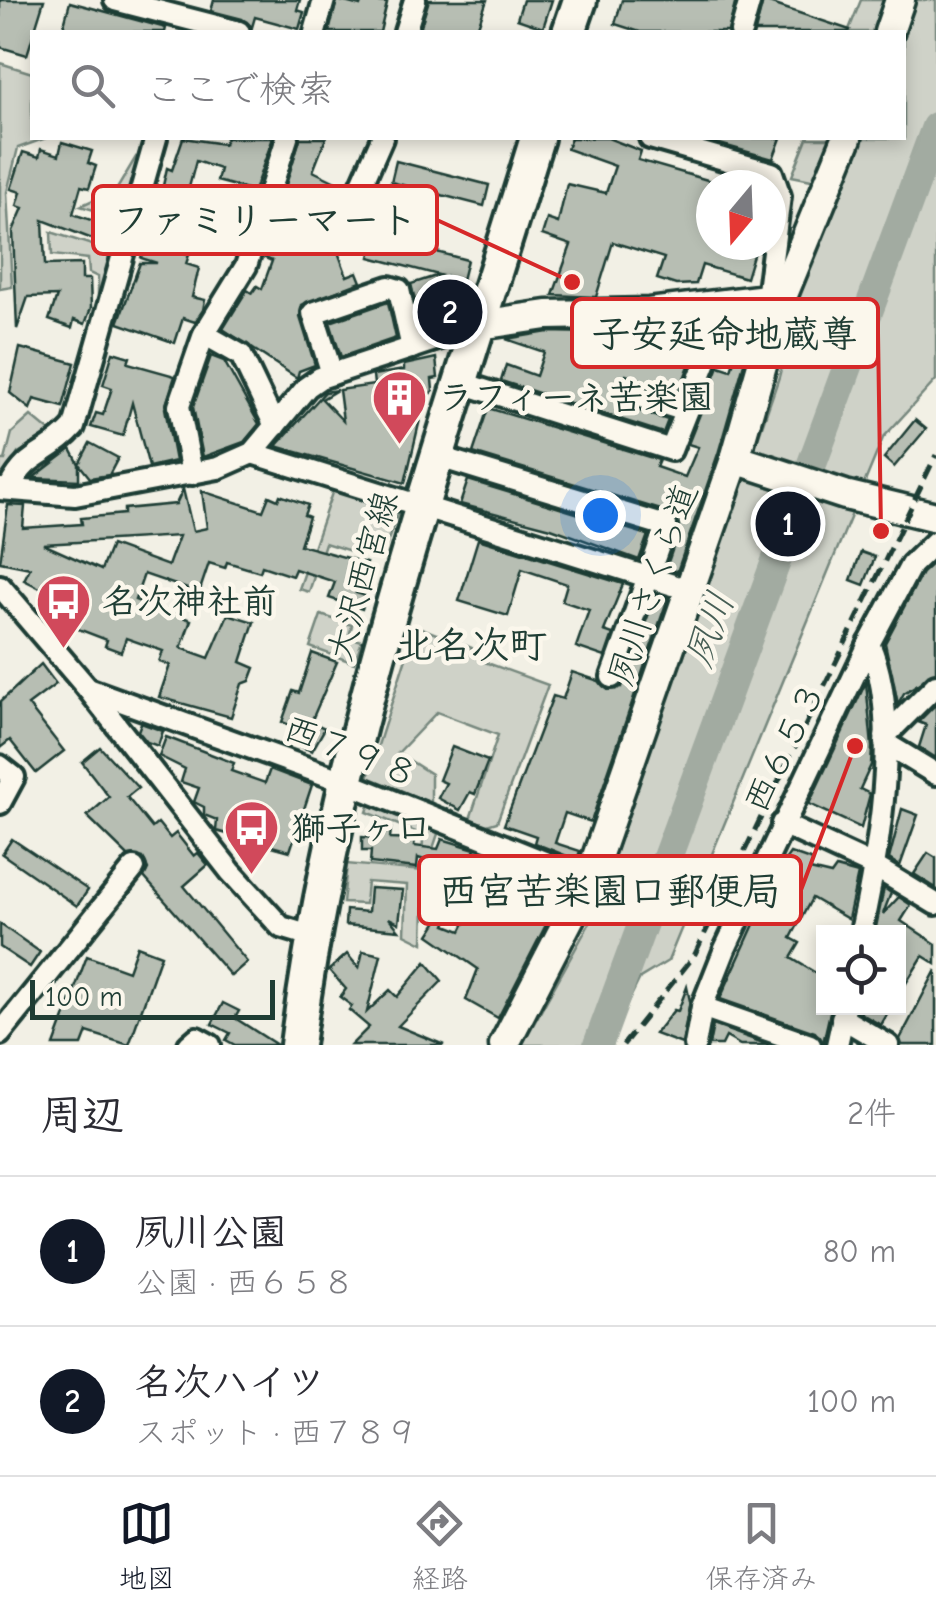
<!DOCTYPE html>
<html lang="ja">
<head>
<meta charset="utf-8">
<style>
  :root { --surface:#fff; --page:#f2f2f3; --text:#2b2b33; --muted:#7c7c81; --line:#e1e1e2; --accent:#111827 }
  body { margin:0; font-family:"Comic Neue","Klee One",sans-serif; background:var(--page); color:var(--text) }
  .controls { position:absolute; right:30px; bottom:30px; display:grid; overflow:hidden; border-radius:0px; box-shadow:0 5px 15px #0003 }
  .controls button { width:90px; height:90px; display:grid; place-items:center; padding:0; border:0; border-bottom:2px solid var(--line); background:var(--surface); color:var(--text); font:50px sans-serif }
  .compass { position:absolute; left:696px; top:170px; width:90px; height:90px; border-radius:50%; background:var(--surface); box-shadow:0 5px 15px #0003; rotate:199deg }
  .scale { position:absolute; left:30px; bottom:25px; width:245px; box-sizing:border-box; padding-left:10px; border:5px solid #1f3d34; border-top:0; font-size:28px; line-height:35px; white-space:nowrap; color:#1f3d34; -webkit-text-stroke:8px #fbf7ec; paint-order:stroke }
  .you { position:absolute; left:600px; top:515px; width:35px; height:35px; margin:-25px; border:8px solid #fff; border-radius:50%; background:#1a73e8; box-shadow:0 0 0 15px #1a73e833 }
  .badge { display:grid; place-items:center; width:65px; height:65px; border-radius:50%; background:var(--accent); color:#fff; font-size:32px; font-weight:700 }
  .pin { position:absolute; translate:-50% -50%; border:5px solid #fff; box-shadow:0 2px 10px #0006 }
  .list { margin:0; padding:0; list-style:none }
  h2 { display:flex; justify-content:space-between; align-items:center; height:130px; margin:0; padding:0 40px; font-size:42px }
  h2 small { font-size:32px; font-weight:400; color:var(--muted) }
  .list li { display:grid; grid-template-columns:65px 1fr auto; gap:30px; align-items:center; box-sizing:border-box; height:150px; padding:0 40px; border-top:2px solid var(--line) }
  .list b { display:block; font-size:38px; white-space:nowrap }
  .list p { margin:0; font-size:32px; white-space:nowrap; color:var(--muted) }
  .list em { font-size:32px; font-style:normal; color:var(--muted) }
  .icon { flex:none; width:55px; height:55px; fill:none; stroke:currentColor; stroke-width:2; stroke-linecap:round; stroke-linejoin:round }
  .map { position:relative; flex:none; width:936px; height:1045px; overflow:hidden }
  .search { position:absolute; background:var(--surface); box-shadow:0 5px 15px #0003; left:30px; right:30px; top:30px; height:110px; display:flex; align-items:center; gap:25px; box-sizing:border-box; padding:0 35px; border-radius:0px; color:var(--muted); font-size:38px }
  .sheet { height:430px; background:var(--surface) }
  nav { display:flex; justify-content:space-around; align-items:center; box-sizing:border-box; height:140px; border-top:2px solid var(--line); background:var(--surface); font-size:28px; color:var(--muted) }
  nav a { display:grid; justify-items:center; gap:5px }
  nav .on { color:var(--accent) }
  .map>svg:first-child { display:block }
</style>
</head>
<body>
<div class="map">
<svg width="936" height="1045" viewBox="0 0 936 1045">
  <rect width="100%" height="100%" fill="#f2f0e5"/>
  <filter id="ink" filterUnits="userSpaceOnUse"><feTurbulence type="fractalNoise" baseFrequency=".01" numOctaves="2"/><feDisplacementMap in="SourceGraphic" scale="20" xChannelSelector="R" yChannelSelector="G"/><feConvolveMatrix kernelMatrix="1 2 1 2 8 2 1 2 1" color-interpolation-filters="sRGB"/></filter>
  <g filter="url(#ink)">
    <g fill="#cfd2c8" stroke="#77887e" stroke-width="2.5">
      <polygon points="861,0 936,0 936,380 883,438 668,961 640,978 607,1045 522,1045 593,917 779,377 812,249 840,186 792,176 807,138 904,138 904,32 848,32"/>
      <polygon points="0,63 32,73 32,138 46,138 18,148 7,192 12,287 0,289"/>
      <polygon points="136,157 143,161 104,287 98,293 98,277 89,273 88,259 52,255 51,232 98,247 108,214 80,206 117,189"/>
      <polygon points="31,416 54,435 18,453 5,478 0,478 0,460 5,460 12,433"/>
      <polygon points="334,487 399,509 386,546 363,555 325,543 309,592 299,589"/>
      <polygon points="321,615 352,625 349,637 362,641 354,663 310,647"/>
      <polygon points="416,626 472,648 479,660 548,685 497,822 487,825 470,819 498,735 437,712 398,753 431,774 431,803 368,777"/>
      <polygon points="371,800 440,828 428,863 442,872 424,907 423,943 405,934 407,885 367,882 365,904 343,903 347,864 422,871 423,835 367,812"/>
    </g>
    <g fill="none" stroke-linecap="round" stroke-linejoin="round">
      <polyline stroke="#a2aba1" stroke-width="30" points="598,1045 936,127"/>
    </g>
    <g fill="#b7beb3" stroke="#1f3d34" stroke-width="2.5" fill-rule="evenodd">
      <polygon points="0,0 44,0 27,55 0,47"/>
      <polygon points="214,0 300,0 297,10 304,12 299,29 255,17 252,27 242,19 211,11"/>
      <polygon points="337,0 360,6 362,0 387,3 380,32 329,32"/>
      <polygon points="429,0 487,0 476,32 419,32"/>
      <polygon points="523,0 552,0 543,28 517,19"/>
      <polygon points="622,0 736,0 728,32 640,32 615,24"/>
      <polygon points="763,1 850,30 849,32 755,32"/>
      <polygon points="70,2 166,28 165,32 62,32"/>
      <polygon points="183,138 224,144 226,138 273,138 254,191 217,181 220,169 196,161 178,229 155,221 167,168 172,170"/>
      <polygon points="300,138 326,138 313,171 346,187 331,220 280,205"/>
      <polygon points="571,138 608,138 641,151 638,160 711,181 711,245 756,245 746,278 702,265 696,284 676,285 657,279 664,258 613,242 596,297 553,295 571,245 542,235 547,219 558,223 567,184 606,193 615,166 567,149"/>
      <polygon points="698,138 781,138 773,159"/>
      <polygon points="62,142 92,151 88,163 96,166 89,188 81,186 73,214 100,223 95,240 43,220 45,265 82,264 82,279 90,279 91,308 85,324 74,320 72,328 49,320 57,296 28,297 17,329 13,231 23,208 17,206 21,192 11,189 23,152 39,157 41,149 59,155"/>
      <polygon points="396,161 489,185 484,206 391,182"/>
      <polygon points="271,236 315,252 330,254 337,249 347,276 357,272 361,282 302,305 300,317 315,365 299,371 297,378 223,329 247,290 252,293 257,286 262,289 272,261 263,257"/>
      <polygon points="375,236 467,260 462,280 447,277 459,318 422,330 411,284 439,275 370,257"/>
      <polygon points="145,244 189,255 186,264 199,268 192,297 205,300 203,310 195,322 183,318 175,343 118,323 140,263 157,263 141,258"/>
      <polygon points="388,302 396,338 341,357 330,322"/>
      <polygon points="757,318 718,454 677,572 666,568 679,530 671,513 473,453 488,408 659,460 656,467 685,477 698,447 688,444 719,366 731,370 740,343 728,340 729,321"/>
      <polygon points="679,327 701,335 678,394 626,375 618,391 618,400 626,407 668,420 663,433 501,381 506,365 536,376 544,352 506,339 548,332 638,334"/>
      <polygon points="20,348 75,363 63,407 34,399 30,409 10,393"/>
      <polygon points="113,352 130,357 128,363 175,376 165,408 175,461 149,467 132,403 123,436 91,427 96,413 103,415 112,388 103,385"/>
      <polygon points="211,356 224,361 259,424 244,442 203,457 193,407"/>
      <polygon points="436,358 438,378 432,379 433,391 425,398 405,483 276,446 325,392 337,390 322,399 343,421 339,390 374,385 373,375 404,370 404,365"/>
      <polygon points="915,420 926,429 894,467 884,458"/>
      <polygon points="90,443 118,458 109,475 90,478 79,464 79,480 33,478 71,449 79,464"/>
      <polygon points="468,480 648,535 639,560 551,528 460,504"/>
      <path d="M183 489 193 531 207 528 202 491 263 511 269 496 278 500 280 495 308 505 304 515 309 517 300 545 366 563 356 593 366 596 362 609 329 598 335 582 295 569 292 576 262 566 260 572 227 562 225 568 209 563 199 593 144 574 135 600 191 620 181 648 209 658 228 614 254 622 241 662 255 668 250 681 242 684 231 717 159 697 170 665 159 662 163 651 126 638 121 652 105 646 107 640 78 629 41 604 46 591 24 580 30 568 0 562 8 505 25 506 23 528 82 524 81 518 124 514V509L176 504ZM179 536 168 566 111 545 101 570 43 544Z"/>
      <polygon points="478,539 623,584 604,631 613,634 605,657 576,647 589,610 562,601 567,584 522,569 508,616 459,601"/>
      <polygon points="861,552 875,557 864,585 851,580"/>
      <polygon points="936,560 936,672 904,693 898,704 885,643 922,573"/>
      <polygon points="656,594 668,598 591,822 565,813 555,843 580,851 577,860 534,843 536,836 504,825 553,696 563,699 572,672 599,681 608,690 622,687"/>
      <polygon points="312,653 337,662 311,722 325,728 312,751 286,741 292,726 282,722 293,691 299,693"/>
      <polygon points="41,664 56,684 28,705 64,751 36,773 10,740 0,748 0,702"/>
      <polygon points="866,682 872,747 871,765 860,789 870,794 861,828 809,804"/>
      <polygon points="936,704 936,758 919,747 926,725 918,722"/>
      <polygon points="141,723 163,731 158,746 147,742 138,731"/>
      <polygon points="166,737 234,763 231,771 265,783 270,769 312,785 290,851 216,831 217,820 204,815 204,807 194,802 199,788 181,782 185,769 159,756"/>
      <polygon points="100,747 138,788 127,797 152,828 158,823 170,838 176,833 194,856 198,853 208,865 184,886 247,962 231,976 144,877 148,869 143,858 128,856 87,816 109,797 82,762"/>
      <polygon points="452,747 488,761 475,794 470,792 460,810 438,798 446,783 439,780"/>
      <polygon points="902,809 918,815 900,866 889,859"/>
      <polygon points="377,827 391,828 390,839 415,840 414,846 438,849 442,839 475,849 466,873 418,858 417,868 370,863 371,851 362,851 362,837 376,838"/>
      <polygon points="12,839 88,890 77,906 2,854"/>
      <polygon points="790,853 813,861 810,870 831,875 836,868 858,874 848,919 812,898 791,938 800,943 791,958 824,978 824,1008 831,1008 823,1043 815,1032 720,999 756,920 762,923 785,880 784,872 778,870"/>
      <polygon points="928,853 936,858 936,888 914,874"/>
      <polygon points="497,858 566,886 498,1018 466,1000 478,969 429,935 438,921 429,917 443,892 458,893 446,925 461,931"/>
      <polygon points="370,888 403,890 399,923 389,918 399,930 345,925 346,910 368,912"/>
      <polygon points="884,888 891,893 883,914 899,897 911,905 901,921 936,944 936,964 923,956 898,996 898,932 875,932"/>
      <polygon points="0,924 40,952 30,967 0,947"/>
      <polygon points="137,946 161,955 129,1045 87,1032 82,1045 54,1045 87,956 128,971"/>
      <polygon points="363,951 381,955 367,1012 390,990 397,997 426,962 442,981 398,1026 444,1045 351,1045 369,1027 349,1010 352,1006 340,997 346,989 329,970 347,954 359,968"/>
      <polygon points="936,970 936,1045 902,1045 900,1039"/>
      <polygon points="687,987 690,1001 682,1044 655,1034 674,1010 678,1011"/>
      <polygon points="223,1003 239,1011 235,1018 277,1045 235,1045 226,1040 230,1033 212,1024"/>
      <polygon points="863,1008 891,1008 881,1025 860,1013"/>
      <polygon points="713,1025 769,1045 740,1045 726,1037 722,1045 709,1045"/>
    </g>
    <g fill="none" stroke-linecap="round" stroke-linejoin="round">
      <defs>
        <g id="street">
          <polyline points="115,0 239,32"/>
          <polyline points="315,32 324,0"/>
          <polyline points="405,32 415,0"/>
          <polyline points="741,32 750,0"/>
          <polyline points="650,138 772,173 780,196 767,299"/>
          <polyline points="266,216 339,236 382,138"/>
          <polyline points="204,334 241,355 275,426"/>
          <polyline points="332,374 313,313 389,287 399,290 412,348"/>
          <polyline points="462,383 671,450 714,341 717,303"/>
          <polyline points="631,394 686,411"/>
          <polyline points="252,453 689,590"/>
          <polyline points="439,457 666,526 612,677"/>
          <polyline points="192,474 179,406 204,334 246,266 287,138"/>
          <path d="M9 488C30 449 46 458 74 427L156 138"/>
          <polyline points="0,489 75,495 218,468 252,453 307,387 320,378 480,325"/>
          <polyline points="0,586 88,689 231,872 281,927 311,936"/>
          <polyline points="88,689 343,781 589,880"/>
          <polyline points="885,736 936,685"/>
          <polyline points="885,743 936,774"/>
          <polyline points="0,766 14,777 0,803"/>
          <polyline points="782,824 875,867 936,904"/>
          <path d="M861 932C878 854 903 718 869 644L911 565 936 541"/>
          <polyline points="702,1007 810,1045"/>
          <polyline points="842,1018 888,1045"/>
          <polyline points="0,1034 134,868"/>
          <polyline points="189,1045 197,1038 210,1045"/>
          <polyline points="695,1045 702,1007 725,949 869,644"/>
          <polyline points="837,1045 845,1008"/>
        </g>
        <g id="secondary">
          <polyline points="889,32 900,0"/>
          <polyline points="480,325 547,315 649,313 767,299 780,302"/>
          <polyline points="735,459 845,495 936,517"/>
          <polyline points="504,1045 589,880 735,459 780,302 847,138"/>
        </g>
        <g id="primary">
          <polyline points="569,32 580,0"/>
          <path d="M297 1045C337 734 446 437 537 138"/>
        </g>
      </defs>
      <use href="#street" stroke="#1f3d34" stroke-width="28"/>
      <use href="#secondary" stroke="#1f3d34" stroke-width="35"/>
      <use href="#primary" stroke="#1f3d34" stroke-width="40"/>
      <use href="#street" stroke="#fbf7ec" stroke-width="20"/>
      <use href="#secondary" stroke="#fbf7ec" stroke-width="28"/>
      <use href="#primary" stroke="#fbf7ec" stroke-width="32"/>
      <polyline stroke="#1f3d34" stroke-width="5" stroke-dasharray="15 8" stroke-linecap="butt" points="623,1045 694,956 936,455"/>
    </g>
  </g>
  <defs>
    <symbol id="building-pin" viewBox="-11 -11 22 30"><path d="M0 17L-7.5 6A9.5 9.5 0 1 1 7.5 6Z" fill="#d1495b" stroke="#fbf7ec"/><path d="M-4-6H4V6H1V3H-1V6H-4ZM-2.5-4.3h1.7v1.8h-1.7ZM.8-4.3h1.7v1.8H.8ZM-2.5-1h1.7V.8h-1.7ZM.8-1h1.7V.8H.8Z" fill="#fff"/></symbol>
    <symbol id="bus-pin" viewBox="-11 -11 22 30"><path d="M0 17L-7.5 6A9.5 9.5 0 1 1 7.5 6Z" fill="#d1495b" stroke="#fbf7ec"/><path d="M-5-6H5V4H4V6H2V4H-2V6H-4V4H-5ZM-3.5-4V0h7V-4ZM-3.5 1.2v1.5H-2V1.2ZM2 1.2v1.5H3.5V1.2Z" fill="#fff"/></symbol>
  </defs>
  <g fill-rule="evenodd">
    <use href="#building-pin" x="368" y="366" width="63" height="86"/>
    <use href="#bus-pin" x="32" y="570" width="63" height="86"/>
    <use href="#bus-pin" x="220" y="796" width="63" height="86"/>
  </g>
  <g text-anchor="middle" stroke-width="9" stroke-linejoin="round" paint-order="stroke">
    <g font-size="35" font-weight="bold" fill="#1f3d34" stroke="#fbf7ec" text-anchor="start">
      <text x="438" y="409">ラフィーネ苦楽園</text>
      <text x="102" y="613">名次神社前</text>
      <text x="291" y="840">獅子ヶ口</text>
    </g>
    <g font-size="35" fill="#1f3d34" stroke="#fbf7ec">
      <text transform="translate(362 576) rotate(-74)" y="12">大沢西宮線</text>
      <text transform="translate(652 584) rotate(-71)" y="12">夙川さくら道</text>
      <text transform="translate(784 747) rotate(-64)" y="12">西６５３</text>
      <text transform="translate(351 751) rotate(21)" y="12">西７９８</text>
    </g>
    <g font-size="38" font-style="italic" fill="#465e55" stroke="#fbf7ec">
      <text transform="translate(709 629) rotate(-70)" y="13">夙川</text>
    </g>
    <g font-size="38" font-weight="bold" fill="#1f3d34" stroke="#fbf7ec">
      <text x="471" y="658">北名次町</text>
    </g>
  </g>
  <path fill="none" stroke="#d62828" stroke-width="4" d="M572 282L437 220M881 531L878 333M855 746L801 890"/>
  <g fill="#d62828" stroke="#fbf7ec" stroke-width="4">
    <circle cx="572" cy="282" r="10"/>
    <circle cx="881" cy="531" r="10"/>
    <circle cx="855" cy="746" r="10"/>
  </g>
  <g fill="#fbf7ec" stroke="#d62828" stroke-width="4">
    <rect x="93" y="186" width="344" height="68" rx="10"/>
    <rect x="572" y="299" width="306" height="68" rx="10"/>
    <rect x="419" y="856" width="382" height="68" rx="10"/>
  </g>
  <g font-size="38" text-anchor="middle" font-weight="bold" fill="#1f3d34">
    <text x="265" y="233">ファミリーマート</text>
    <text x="725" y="347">子安延命地蔵尊</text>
    <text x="610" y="904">西宮苦楽園口郵便局</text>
  </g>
</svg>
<div class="controls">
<button><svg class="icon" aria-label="locate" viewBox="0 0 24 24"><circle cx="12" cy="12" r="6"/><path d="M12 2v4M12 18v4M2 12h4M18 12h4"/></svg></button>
</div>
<svg class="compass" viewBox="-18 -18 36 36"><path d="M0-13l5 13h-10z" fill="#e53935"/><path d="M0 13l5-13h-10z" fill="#7c7c81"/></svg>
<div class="scale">100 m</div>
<div class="you"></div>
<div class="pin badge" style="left:788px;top:524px">1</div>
<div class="pin badge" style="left:450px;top:312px">2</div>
<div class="search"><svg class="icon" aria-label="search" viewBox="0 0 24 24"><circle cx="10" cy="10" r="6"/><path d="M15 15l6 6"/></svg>ここで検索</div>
</div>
<section class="sheet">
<h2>周辺<small>2件</small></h2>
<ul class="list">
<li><span class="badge">1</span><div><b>夙川公園</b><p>公園 · 西６５８</p></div><em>80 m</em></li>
<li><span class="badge">2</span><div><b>名次ハイツ</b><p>スポット · 西７８９</p></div><em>100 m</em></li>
</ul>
</section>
<nav>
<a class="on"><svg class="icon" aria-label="map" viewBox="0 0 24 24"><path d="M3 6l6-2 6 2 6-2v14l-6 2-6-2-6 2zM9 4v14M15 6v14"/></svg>地図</a>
<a><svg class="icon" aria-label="directions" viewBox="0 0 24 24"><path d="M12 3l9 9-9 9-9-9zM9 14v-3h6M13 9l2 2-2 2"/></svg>経路</a>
<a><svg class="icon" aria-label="saved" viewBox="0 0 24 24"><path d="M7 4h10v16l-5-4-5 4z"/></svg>保存済み</a>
</nav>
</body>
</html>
